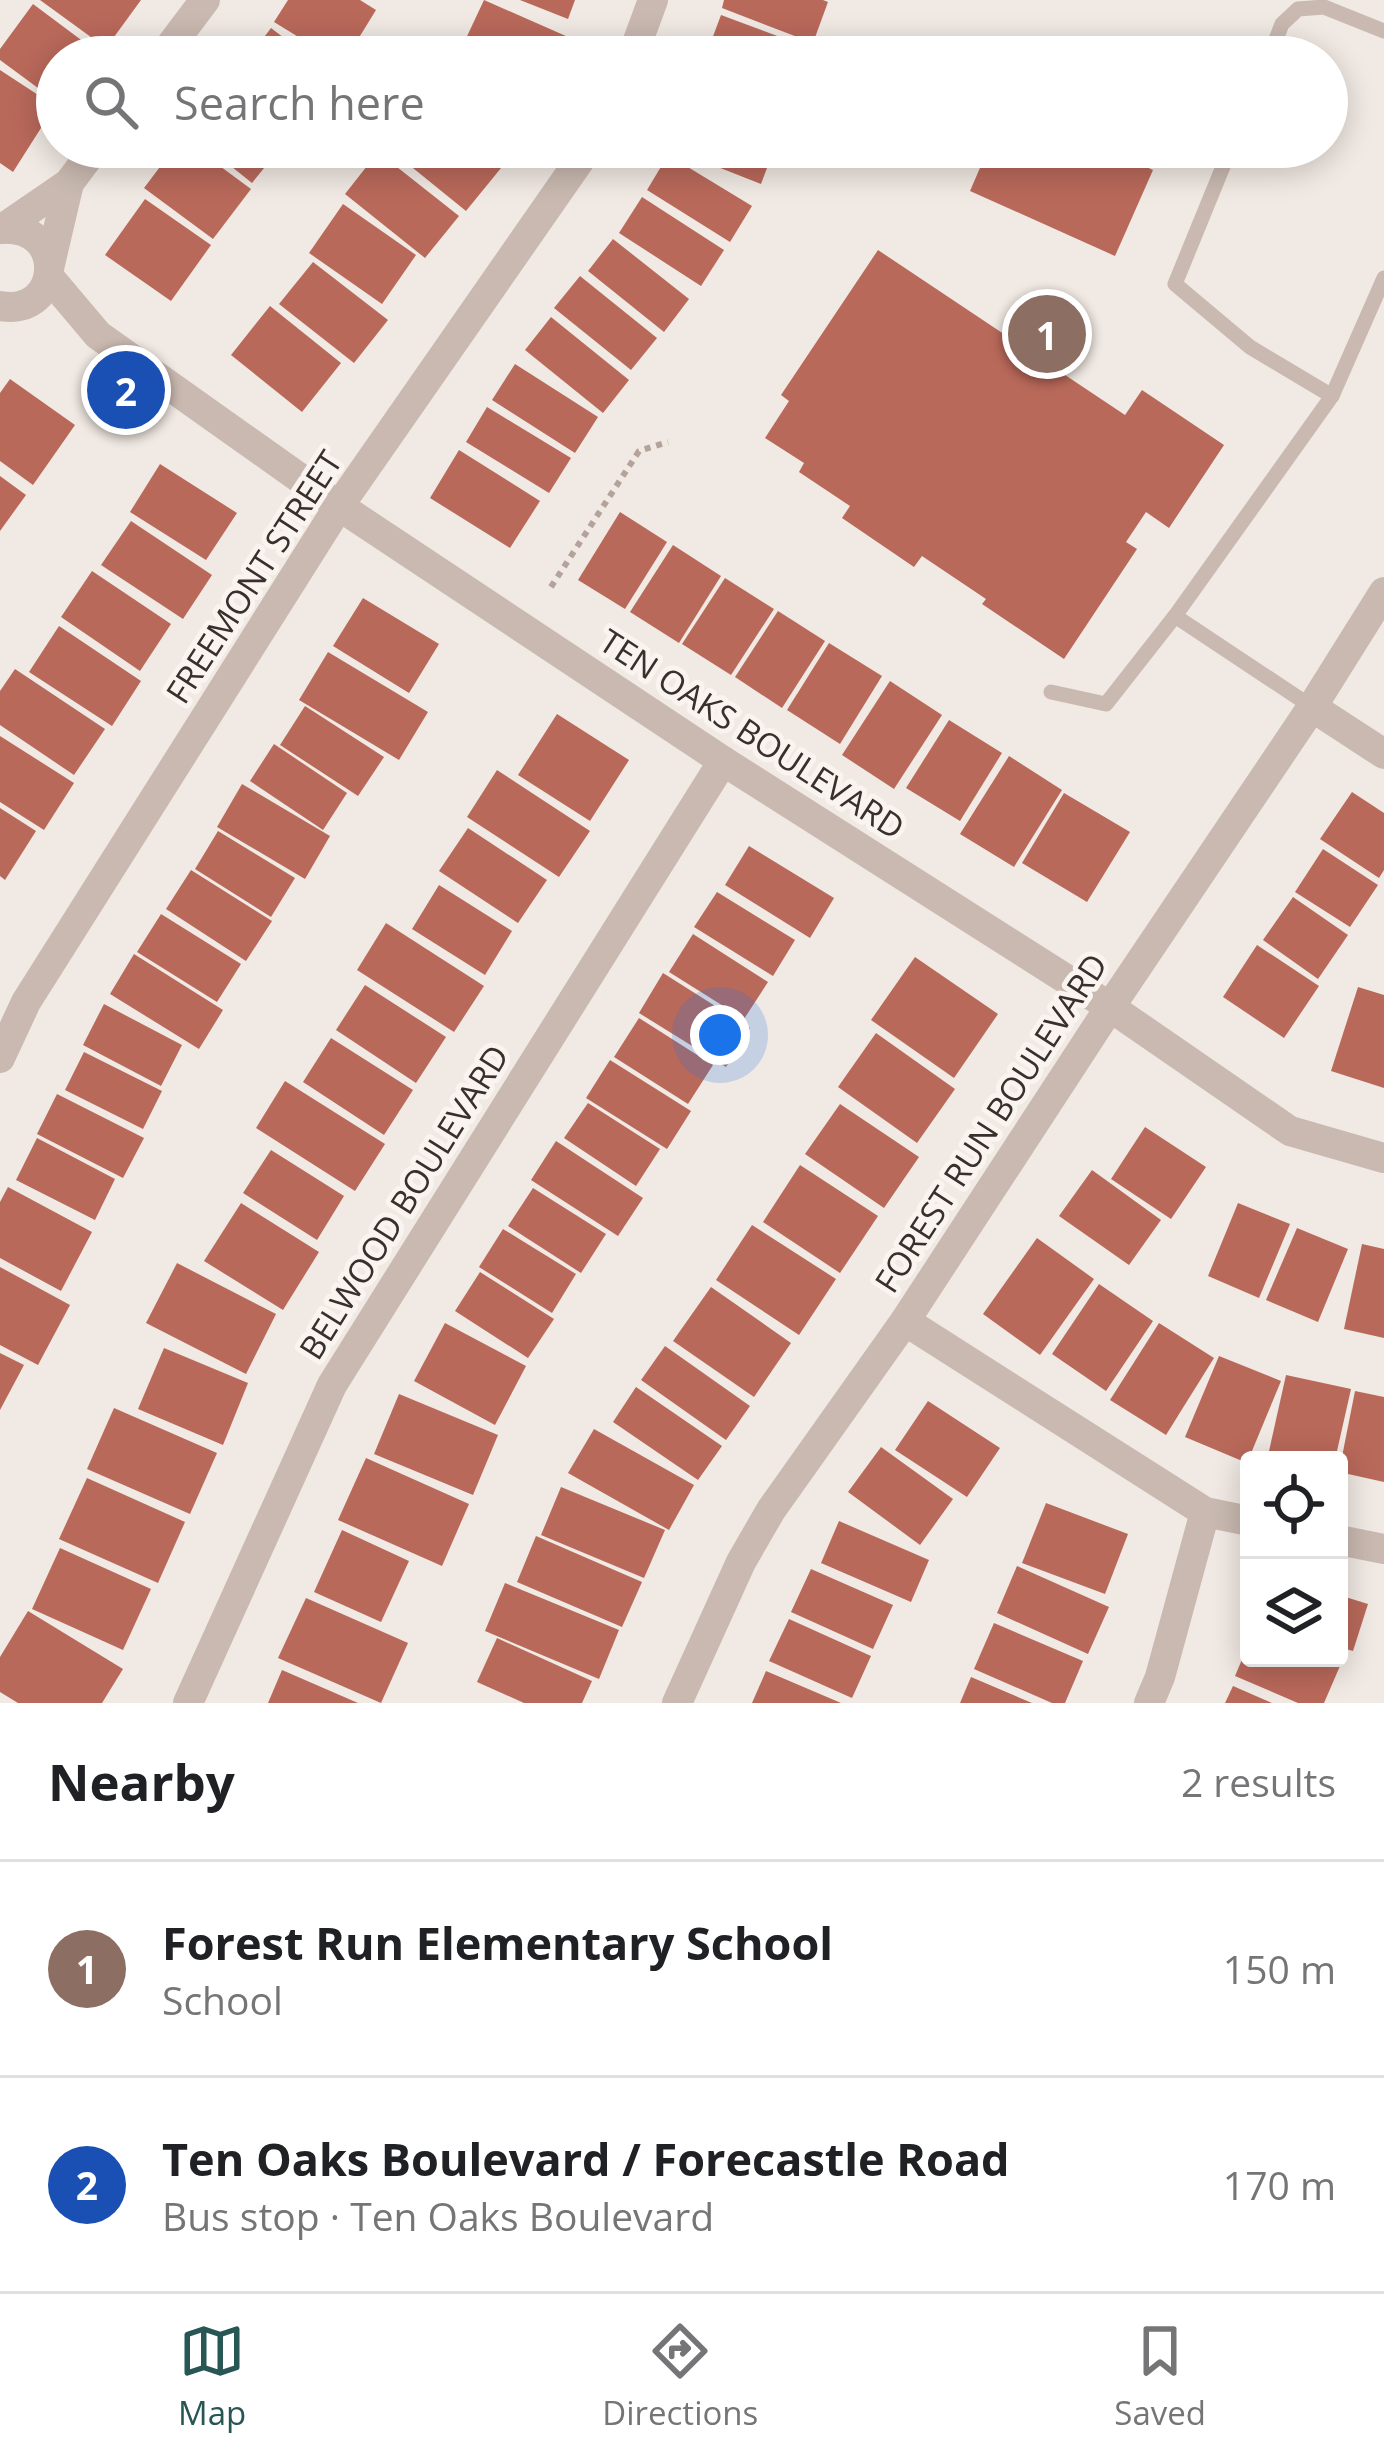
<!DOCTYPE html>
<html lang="en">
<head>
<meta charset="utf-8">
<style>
  :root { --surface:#fff; --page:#f2f2f2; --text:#202124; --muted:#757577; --line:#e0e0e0; --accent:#275655 }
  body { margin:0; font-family:"Open Sans",sans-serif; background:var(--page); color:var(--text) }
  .controls { position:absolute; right:36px; bottom:36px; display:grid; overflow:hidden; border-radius:12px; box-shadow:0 6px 30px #0003 }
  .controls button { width:108px; height:108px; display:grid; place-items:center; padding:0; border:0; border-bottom:3px solid var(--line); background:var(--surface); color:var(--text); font:60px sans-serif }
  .you { position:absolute; left:720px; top:1035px; width:42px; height:42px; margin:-30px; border:9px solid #fff; border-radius:50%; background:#1a73e8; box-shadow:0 0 0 18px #1a73e833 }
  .badge { display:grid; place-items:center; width:78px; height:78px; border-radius:50%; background:var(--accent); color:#fff; font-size:39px; font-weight:700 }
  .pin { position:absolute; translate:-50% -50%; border:6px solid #fff; box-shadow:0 3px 12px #0006 }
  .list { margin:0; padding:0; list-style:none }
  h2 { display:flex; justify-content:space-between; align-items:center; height:156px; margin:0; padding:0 48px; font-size:51px }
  h2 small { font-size:39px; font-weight:400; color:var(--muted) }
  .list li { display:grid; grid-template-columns:78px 1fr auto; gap:36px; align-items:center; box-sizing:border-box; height:216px; padding:0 48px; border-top:3px solid var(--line) }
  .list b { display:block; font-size:45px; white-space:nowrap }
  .list p { margin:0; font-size:39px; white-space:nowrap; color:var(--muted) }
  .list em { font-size:39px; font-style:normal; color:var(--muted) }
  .icon { flex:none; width:66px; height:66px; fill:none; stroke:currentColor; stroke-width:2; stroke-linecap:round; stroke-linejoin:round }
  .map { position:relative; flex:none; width:1384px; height:1703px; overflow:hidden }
  .search { position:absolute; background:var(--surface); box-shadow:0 6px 30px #0003; left:36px; right:36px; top:36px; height:132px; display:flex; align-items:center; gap:30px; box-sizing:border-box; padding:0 42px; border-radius:66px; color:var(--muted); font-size:45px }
  .sheet { height:588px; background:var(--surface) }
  nav { display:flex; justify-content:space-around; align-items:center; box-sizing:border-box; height:168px; border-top:3px solid var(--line); background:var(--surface); font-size:33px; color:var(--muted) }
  nav a { display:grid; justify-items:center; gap:6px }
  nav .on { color:var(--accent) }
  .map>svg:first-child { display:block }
</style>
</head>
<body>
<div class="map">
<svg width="1384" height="1703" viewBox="0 0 1384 1703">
  <rect width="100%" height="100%" fill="#f1e9e3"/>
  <g fill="#b9695a">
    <polygon points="40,0 141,0 106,48"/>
    <polygon points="288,0 360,0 376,10 347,57 331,57 274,22"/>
    <polygon points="484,0 575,40 567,57 483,57 462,47"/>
    <polygon points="520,0 575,0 568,19"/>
    <polygon points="724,0 823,0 828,2 813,43 722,8"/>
    <polygon points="33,4 104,57 57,57 57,102 0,60 0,49"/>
    <polygon points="721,15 812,49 809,57 706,55"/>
    <polygon points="271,28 309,57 249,57"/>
    <polygon points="0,70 55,106 13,172 0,163"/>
    <polygon points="175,147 194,147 251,189 213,239 144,188"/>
    <polygon points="207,147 281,147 252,183"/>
    <polygon points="387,147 475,147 501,168 466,211"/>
    <polygon points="667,147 775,147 761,184"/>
    <polygon points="989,147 1103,147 1153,170 1115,256 970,191"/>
    <polygon points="378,152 459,216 425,258 345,194"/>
    <polygon points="668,155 752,206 730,242 647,190"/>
    <polygon points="642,197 724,250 701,286 619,233"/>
    <polygon points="145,199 211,245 171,301 105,255"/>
    <polygon points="343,204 416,255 382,304 309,253"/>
    <polygon points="613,239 689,299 664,332 588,271"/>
    <polygon points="878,250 1125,415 1142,390 1224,445 1169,528 1146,512 1126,542 1137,549 1064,659 982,604 986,599 922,556 914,567 842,518 850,506 799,472 804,463 765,438 789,401 781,395"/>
    <polygon points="313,262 388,320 354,363 279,304"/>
    <polygon points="580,276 657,338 631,370 554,308"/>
    <polygon points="270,306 341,363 302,412 231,355"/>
    <polygon points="551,317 629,380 603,413 525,350"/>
    <polygon points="515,364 598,417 575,453 492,400"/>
    <polygon points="10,379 75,425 33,485 0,461 0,393"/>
    <polygon points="487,407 571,458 549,493 466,442"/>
    <polygon points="459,450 540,501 510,548 430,498"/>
    <polygon points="160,464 237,513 206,560 130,512"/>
    <polygon points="0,476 26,495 0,531"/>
    <polygon points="620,512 667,542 625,609 578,580"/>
    <polygon points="131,521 212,575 183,619 101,565"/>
    <polygon points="673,545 721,576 679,643 630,612"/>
    <polygon points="92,571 171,624 140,671 61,617"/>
    <polygon points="725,578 774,609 731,675 682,644"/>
    <polygon points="363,598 439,644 409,693 333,646"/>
    <polygon points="778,611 825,641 782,708 735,677"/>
    <polygon points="59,626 141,681 112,726 29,672"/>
    <polygon points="829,643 882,676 840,744 787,710"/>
    <polygon points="328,652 428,712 399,760 299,700"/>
    <polygon points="15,669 105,729 74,775 0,725 0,691"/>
    <polygon points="890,681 942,715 894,789 842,755"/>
    <polygon points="305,706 384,757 358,796 280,745"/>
    <polygon points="557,714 629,760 590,821 518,775"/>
    <polygon points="949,720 1002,753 960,821 906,788"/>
    <polygon points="0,736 74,783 44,830 0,802"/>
    <polygon points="274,744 347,793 323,830 250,781"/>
    <polygon points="1009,756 1062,790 1014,867 960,834"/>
    <polygon points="497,770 590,831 559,877 467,817"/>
    <polygon points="242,784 330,836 305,879 217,827"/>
    <polygon points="1352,792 1384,813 1384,870 1379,878 1320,839"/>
    <polygon points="1064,793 1130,832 1087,902 1022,863"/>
    <polygon points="0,808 36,831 5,880 0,876"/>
    <polygon points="468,828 547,880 518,923 439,871"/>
    <polygon points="218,831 295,878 271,917 195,869"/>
    <polygon points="749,846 834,898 810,938 725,885"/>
    <polygon points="1323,849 1378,885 1350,927 1295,892"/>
    <polygon points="191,870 272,921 246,961 166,909"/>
    <polygon points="439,885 512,931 485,975 412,929"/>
    <polygon points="717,892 795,940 773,976 694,927"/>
    <polygon points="1293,897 1348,935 1318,979 1263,940"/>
    <polygon points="161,914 241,964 217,1002 137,952"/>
    <polygon points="386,923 484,986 454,1032 357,970"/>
    <polygon points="693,934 768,982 744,1019 669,972"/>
    <polygon points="1257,945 1319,986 1284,1038 1223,997"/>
    <polygon points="134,954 223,1010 199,1049 110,994"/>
    <polygon points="915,957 998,1014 954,1078 871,1020"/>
    <polygon points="663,973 750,1028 726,1067 639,1013"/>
    <polygon points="365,985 446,1037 416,1083 336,1030"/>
    <polygon points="1358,987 1384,995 1384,1088 1331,1071"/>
    <polygon points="104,1004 182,1045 161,1086 83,1045"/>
    <polygon points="639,1018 713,1065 688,1104 614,1057"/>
    <polygon points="876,1033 955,1089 917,1143 838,1087"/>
    <polygon points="331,1038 413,1090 384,1135 303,1082"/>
    <polygon points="84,1052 162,1091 143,1129 65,1090"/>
    <polygon points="610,1060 691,1111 667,1149 586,1098"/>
    <polygon points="285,1081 385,1144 355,1191 256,1128"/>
    <polygon points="57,1094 144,1138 123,1178 37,1134"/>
    <polygon points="588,1103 660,1149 636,1186 564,1138"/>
    <polygon points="840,1104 919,1157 884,1208 805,1154"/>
    <polygon points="1145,1127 1206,1167 1171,1219 1111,1179"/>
    <polygon points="37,1138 115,1179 95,1220 16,1180"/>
    <polygon points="556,1141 643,1198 618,1236 531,1180"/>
    <polygon points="271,1150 344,1196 317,1240 243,1193"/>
    <polygon points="800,1165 878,1216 840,1273 763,1222"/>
    <polygon points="1092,1170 1161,1220 1129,1265 1059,1216"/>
    <polygon points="8,1187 92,1232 61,1291 0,1258 0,1202"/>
    <polygon points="533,1188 606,1234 581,1273 508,1226"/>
    <polygon points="241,1203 319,1252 283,1310 204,1261"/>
    <polygon points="1238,1203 1290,1224 1259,1298 1208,1276"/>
    <polygon points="752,1225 836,1279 799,1335 716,1280"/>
    <polygon points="1297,1228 1348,1249 1318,1322 1266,1300"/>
    <polygon points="503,1229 576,1274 552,1313 479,1267"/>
    <polygon points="1037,1238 1094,1279 1040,1355 983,1314"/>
    <polygon points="1362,1244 1384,1249 1384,1338 1344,1329"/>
    <polygon points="177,1263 276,1314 246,1374 146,1323"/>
    <polygon points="0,1267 70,1305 38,1365 0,1345"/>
    <polygon points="480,1272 554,1319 528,1358 455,1311"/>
    <polygon points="1099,1284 1153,1321 1106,1391 1052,1354"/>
    <polygon points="711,1287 791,1343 754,1397 673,1341"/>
    <polygon points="445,1323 526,1366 495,1425 414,1381"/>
    <polygon points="1159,1323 1214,1358 1166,1435 1110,1400"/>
    <polygon points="665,1346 750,1406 726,1440 641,1380"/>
    <polygon points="164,1348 248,1383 223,1445 138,1409"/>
    <polygon points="0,1353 24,1365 0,1410"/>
    <polygon points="1219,1356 1281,1381 1247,1463 1185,1437"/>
    <polygon points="1286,1375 1351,1389 1335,1460 1267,1460"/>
    <polygon points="636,1387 722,1446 698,1480 613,1422"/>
    <polygon points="1355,1391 1384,1397 1384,1482 1339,1472"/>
    <polygon points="399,1394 498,1435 473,1495 374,1454"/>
    <polygon points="928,1401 1000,1448 967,1497 895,1450"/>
    <polygon points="114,1408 217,1453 190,1514 87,1469"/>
    <polygon points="594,1429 694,1485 669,1530 568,1473"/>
    <polygon points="881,1447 953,1499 920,1545 848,1492"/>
    <polygon points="366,1458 469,1504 442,1566 338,1520"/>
    <polygon points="87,1478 185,1522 158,1583 59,1539"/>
    <polygon points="561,1487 665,1530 644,1578 541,1535"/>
    <polygon points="1046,1503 1128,1534 1105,1594 1022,1563"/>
    <polygon points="839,1521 929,1560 911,1602 821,1563"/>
    <polygon points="342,1530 409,1561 381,1622 314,1592"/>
    <polygon points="536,1536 642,1582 622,1627 517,1582"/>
    <polygon points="60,1548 151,1589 123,1650 32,1609"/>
    <polygon points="1017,1566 1109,1607 1088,1654 997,1613"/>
    <polygon points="811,1569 893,1605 873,1649 791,1612"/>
    <polygon points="505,1583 619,1630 599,1679 485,1631"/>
    <polygon points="1339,1595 1368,1604 1353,1651 1339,1647"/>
    <polygon points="306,1598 408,1643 381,1703 278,1658"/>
    <polygon points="28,1611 123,1669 102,1703 18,1703 0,1692 0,1657"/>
    <polygon points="789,1619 871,1656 852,1698 769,1661"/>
    <polygon points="994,1623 1083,1661 1065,1703 1052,1703 974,1669"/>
    <polygon points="497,1638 592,1681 582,1703 524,1703 477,1682"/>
    <polygon points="1249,1643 1249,1658 1321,1658 1340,1666 1324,1703 1298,1703 1235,1676"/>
    <polygon points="282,1670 358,1703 268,1703"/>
    <polygon points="766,1671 841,1703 752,1703"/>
    <polygon points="971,1677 1032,1703 960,1703"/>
    <polygon points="1233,1686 1272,1703 1225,1703"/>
  </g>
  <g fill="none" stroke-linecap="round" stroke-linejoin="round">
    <polyline stroke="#b4a39a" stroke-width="6" stroke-dasharray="6 6" stroke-linecap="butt" points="551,587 639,451 668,442"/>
    <g stroke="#c9b9b0" stroke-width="15">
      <polyline points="1269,57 1282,24 1298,9 1324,7 1384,31"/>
      <polyline points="1332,396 1384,278"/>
      <polyline points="1175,616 1312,707"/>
      <polyline points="1051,692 1106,704 1175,616 1332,396 1250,347 1175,284 1231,147"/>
    </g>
    <g stroke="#c9b9b0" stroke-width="30">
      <polyline points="162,57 205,0"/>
      <polyline points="632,57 653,0"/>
      <polyline points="2,229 69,183 96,147"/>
      <polyline points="50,264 69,183"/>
      <polyline points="1312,707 1384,754"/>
      <polyline points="0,1058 26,1002 339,506 589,147"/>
      <polyline points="905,1321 1205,1512 1249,1521"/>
      <polyline points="1339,1540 1384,1549"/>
      <polyline points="188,1703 332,1385 723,761"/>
      <polyline points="677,1703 741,1562 771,1510 905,1321 1110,1007"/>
      <polyline points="1149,1703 1160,1677 1205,1512"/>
    </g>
    <g stroke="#c9b9b0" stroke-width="30">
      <path d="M0 229C68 223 63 317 0 306"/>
      <polyline points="49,277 98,335 339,506 723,761 1110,1007 1290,1131 1384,1158"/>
      <polyline points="1110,1007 1312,707 1384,592"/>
    </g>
  </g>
  <g text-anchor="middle" stroke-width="10" stroke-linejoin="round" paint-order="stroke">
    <g font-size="33" fill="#392f2d" stroke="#f9f4ef">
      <text transform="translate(254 577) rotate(-57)" y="12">FREEMONT STREET</text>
      <text transform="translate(752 734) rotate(33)" y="12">TEN OAKS BOULEVARD</text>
      <text transform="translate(991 1123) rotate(-57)" y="12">FOREST RUN BOULEVARD</text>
      <text transform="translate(404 1202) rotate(-58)" y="12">BELWOOD BOULEVARD</text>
    </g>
  </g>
</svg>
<div class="controls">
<button><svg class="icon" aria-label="locate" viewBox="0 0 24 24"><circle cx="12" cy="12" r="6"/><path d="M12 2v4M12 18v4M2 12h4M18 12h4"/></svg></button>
<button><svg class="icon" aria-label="layers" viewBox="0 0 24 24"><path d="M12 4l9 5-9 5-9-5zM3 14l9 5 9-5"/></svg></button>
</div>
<div class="you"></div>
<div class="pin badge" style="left:1047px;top:334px;background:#8d6e63">1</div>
<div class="pin badge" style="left:126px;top:390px;background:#1a4fb4">2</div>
<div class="search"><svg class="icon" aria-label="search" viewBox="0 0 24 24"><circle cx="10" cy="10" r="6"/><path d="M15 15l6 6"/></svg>Search here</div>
</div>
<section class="sheet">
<h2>Nearby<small>2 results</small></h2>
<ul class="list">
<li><span class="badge" style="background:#8d6e63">1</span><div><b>Forest Run Elementary School</b><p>School</p></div><em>150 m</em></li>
<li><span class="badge" style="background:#1a4fb4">2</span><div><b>Ten Oaks Boulevard / Forecastle Road</b><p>Bus stop · Ten Oaks Boulevard</p></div><em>170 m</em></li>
</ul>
</section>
<nav>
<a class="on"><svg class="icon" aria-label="map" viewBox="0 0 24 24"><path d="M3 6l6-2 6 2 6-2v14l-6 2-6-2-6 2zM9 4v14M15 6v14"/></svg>Map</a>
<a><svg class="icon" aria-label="directions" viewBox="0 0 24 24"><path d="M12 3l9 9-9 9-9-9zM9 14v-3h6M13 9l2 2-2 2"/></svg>Directions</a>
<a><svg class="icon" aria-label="saved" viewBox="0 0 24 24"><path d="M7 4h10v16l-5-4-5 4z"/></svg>Saved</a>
</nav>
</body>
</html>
